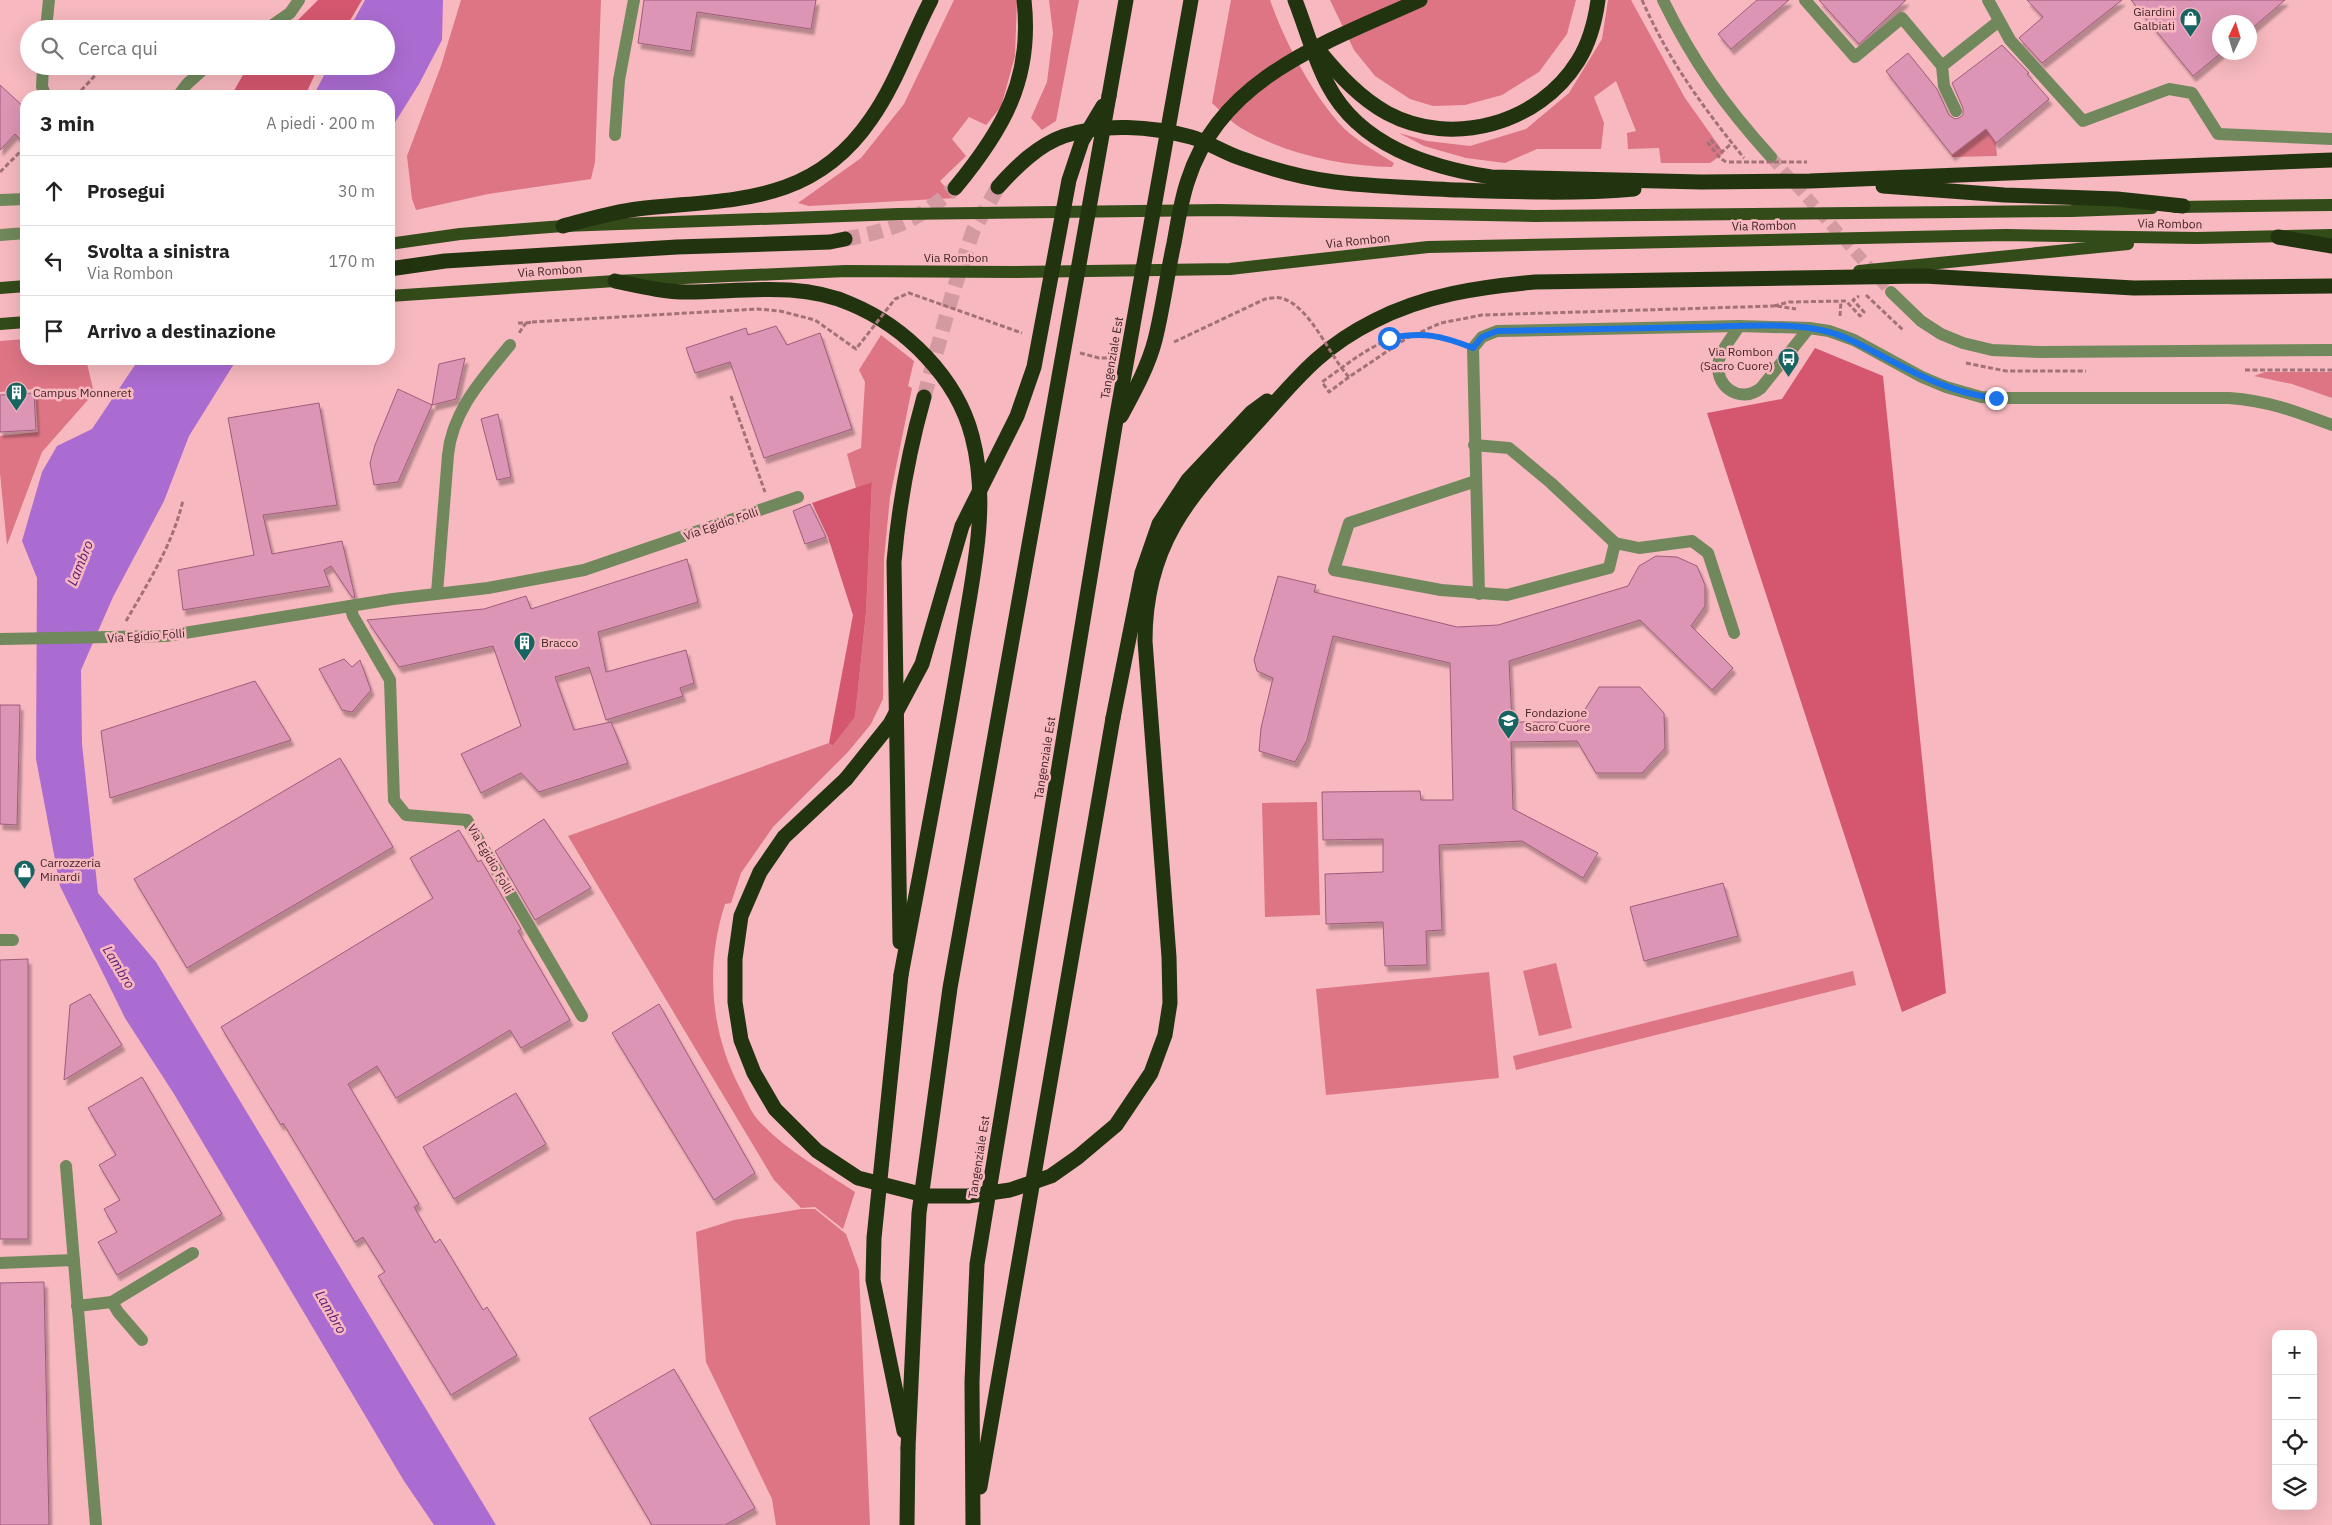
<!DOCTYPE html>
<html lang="it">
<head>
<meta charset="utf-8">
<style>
  :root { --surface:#fff; --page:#f2f2f2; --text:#222; --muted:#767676; --line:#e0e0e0 }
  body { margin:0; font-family:"IBM Plex Sans",sans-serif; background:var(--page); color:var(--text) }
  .controls { position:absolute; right:15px; bottom:15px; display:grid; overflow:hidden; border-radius:10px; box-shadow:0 5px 20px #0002 }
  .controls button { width:45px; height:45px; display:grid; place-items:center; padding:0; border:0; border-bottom:1px solid var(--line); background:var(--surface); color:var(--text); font:25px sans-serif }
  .compass { position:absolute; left:2212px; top:15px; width:45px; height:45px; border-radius:50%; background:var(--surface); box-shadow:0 5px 20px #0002; rotate:4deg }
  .stop { position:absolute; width:15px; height:15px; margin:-11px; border:4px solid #1a73e8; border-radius:50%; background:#fff }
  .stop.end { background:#1a73e8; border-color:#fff; box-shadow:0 1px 5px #0008 }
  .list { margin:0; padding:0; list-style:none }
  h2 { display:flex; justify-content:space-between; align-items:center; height:65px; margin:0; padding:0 20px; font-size:21px }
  h2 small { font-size:16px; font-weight:400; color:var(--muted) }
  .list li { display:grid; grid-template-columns:32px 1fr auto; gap:15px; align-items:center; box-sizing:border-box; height:70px; padding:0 20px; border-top:1px solid var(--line) }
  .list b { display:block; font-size:19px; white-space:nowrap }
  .list p { margin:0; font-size:16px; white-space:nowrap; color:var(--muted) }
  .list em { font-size:16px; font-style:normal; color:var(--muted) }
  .icon { flex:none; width:28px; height:28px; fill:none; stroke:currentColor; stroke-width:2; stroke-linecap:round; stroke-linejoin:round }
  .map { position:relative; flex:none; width:2332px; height:1525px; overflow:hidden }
  .search { position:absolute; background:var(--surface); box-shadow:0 5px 20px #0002; left:20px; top:20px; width:375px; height:55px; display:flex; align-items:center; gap:12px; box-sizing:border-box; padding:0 18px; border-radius:28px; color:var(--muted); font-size:19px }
  .panel { position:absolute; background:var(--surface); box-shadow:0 5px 20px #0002; left:20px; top:90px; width:375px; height:275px; border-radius:20px }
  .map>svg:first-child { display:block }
</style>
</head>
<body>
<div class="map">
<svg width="2332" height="1525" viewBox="0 0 2332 1525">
  <defs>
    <filter id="shadow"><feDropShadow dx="3" dy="5.5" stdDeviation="1" flood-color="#0004"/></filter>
  </defs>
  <rect width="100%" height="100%" fill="#f7b8bf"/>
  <g fill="#dd7585">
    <polygon points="461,0 601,0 595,162 591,179 488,194 416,210 412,199 407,156 441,66"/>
    <polygon points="954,0 1017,0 1015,56 1001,107 986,125 969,117 952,139 966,156 940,181 955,198 809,206 798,203 861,158 904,104"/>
    <polygon points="1049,0 1079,0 1056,121 1042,130 1031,118 1047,82 1053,33"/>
    <path d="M1231 0H1270C1285 42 1309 88 1338 122 1353 139 1375 151 1394 163L1392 167C1341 166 1285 154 1241 128 1231 122 1221 111 1212 103Z"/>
    <polygon points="1330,0 1576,0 1567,34 1539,72 1502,95 1465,105 1433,106 1410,99 1375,76 1354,50"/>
    <polygon points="1608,0 1631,0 1685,98 1724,153 1710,163 1661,163 1659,148 1628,149 1627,133 1636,131 1616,81 1594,97 1604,123 1601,149 1537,149 1505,163 1466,158 1424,146 1399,133 1427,141 1470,146 1526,129 1569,93 1602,39"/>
    <polygon points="1986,129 1996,143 1997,156 1952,157 1952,155"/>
    <path d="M881 335 914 361 908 386 912 388 890 497 884 559 883 699 871 724 848 752 773 827 741 873 731 903 725 904C705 966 710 1032 741 1090 746 1100 751 1112 758 1120 785 1150 822 1170 855 1192L843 1229 815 1207 801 1208 774 1180 568 836 829 743 831 746 855 717 866 613 872 482 856 488 847 454 861 448 865 382 859 370Z"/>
    <polygon points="26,339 26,359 86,359 94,393 42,452 7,545 0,473 0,436 38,432 35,389 0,392 0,341"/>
    <polygon points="2265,372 2332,372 2332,398 2292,384 2254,376"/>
    <polygon points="1317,802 1320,915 1265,917 1262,803"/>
    <polygon points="1556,963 1572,1028 1539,1036 1523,971"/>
    <polygon points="1853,971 1856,985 1516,1070 1513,1056"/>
    <polygon points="1489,972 1499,1078 1326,1095 1316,989"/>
    <polygon points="801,1209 815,1209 846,1234 859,1270 870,1525 776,1525 772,1499 706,1362 696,1232 734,1220"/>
  </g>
  <g fill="#d4576f">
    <polygon points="318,0 362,0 345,29 289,29"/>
    <polygon points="248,66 323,66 315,74 305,96 231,96"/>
    <polygon points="1815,348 1883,376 1946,993 1902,1012 1707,413 1782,399"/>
    <polygon points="872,482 866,613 855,717 832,746 829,743 853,615 828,537 812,503"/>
  </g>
  <g fill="#ab6cd1">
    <polygon points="365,0 443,0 442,40 419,84 389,132 389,96 313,96 329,66 386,66 386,29 349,29"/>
    <polygon points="139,359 237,359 189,436 164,501 113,597 81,670 82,744 98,893 156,962 496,1525 434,1525 404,1481 174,1094 125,1018 60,886 36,759 37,578 22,541 42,472 57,446 92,429"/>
  </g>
  <g fill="#dc95b4" stroke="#9e5d7b" filter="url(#shadow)">
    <polygon points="644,0 816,0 811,29 697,12 691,51 638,43"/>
    <polygon points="1757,0 1789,0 1731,49 1718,34"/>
    <polygon points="1819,0 1906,0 1859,44"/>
    <polygon points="2027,0 2122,0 2042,63 2019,38 2043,17"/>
    <polygon points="2131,0 2285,0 2250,30 2250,22 2220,22 2220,52 2222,52 2193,76"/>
    <polygon points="2002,45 2029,73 2027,74 2049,99 1996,143 1986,129 1952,155 1886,71 1908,53 1937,89 1949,115 1955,119 1959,118 1963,115 1963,108 1952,83"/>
    <polygon points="0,85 26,109 26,145 15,134 0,150"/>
    <polygon points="776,326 787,345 820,333 852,429 764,458 730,362 695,373 686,348 746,328 748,335"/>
    <polygon points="465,358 456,399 432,405 439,364"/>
    <polygon points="398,389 432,405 398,482 374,485 370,463 375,445"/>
    <polygon points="34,393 36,430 0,432 0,395"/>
    <polygon points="319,403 337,505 263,515 272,554 342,541 355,597 352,597 331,566 324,570 330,586 183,610 178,570 254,555 228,418"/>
    <polygon points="498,414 511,477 497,480 481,419"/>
    <polygon points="810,504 826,537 805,544 793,511"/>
    <polygon points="1656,556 1677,557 1697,566 1705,585 1705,606 1691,626 1733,668 1712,690 1640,620 1509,661 1512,722 1577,722 1599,687 1640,687 1664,713 1665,748 1642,773 1596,773 1577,741 1511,742 1513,809 1598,853 1583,878 1522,841 1439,845 1442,930 1426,931 1427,965 1385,966 1383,922 1326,924 1325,874 1383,872 1383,839 1323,840 1322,792 1420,791 1421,800 1453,800 1450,663 1333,636 1307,740 1295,762 1259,751 1261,728 1273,678 1257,671 1254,660 1278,576 1316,585 1314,592 1457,627 1498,625 1628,586 1639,566"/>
    <polygon points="687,559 698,602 598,632 606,672 686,650 694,683 680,688 683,696 606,720 589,667 555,677 574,730 611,722 628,763 539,792 521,773 481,793 461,754 521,726 493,646 399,667 367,620 484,609 526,596 531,609"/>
    <polygon points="344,659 352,667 360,660 371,690 352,712 342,710 319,669"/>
    <polygon points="255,681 291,740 110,798 101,731"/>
    <polygon points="0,705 20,705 17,825 0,824"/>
    <polygon points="340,758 393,847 187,968 134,879"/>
    <polygon points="544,819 591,888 535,920 495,851"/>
    <polygon points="459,830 478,862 481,860 521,929 518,931 570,1020 521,1048 510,1030 396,1098 377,1066 348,1084 419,1204 414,1207 435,1243 440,1239 483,1310 487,1307 517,1355 451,1395 378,1276 385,1272 363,1237 355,1242 283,1123 281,1125 221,1027 433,898 410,858"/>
    <polygon points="1723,883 1738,936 1644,961 1630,907"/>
    <polygon points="28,959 28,1239 0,1239 0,960"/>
    <polygon points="90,994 122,1045 64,1080 70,1005"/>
    <polygon points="659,1004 755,1173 714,1200 612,1033"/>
    <polygon points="142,1077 222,1214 117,1275 98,1242 117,1232 104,1209 120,1200 99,1165 116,1155 88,1108"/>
    <polygon points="516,1093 546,1144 454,1199 423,1147"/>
    <polygon points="44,1282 49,1525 0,1525 0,1283"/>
    <polygon points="674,1369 755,1508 725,1525 652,1525 589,1418"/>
  </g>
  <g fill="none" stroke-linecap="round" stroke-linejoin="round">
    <polyline stroke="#d39ba1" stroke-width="12" stroke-dasharray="12 6" stroke-linecap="butt" points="1771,157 1891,292"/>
    <g stroke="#d39ba1" stroke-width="15" stroke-dasharray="15 8" stroke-linecap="butt">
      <path d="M845 239C894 230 917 221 955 188"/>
      <polyline points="924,397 953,292 973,231 998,187"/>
    </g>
    <g stroke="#a27278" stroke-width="3" stroke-dasharray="5 2.5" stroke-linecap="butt">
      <path d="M1642 0C1669 61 1702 106 1744 158"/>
      <polyline points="139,29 144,24 149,24"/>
      <polyline points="76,96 104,66"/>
      <polyline points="1726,162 1720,158 1708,143 1711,140 1722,152 1732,143"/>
      <polyline points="0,172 26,146"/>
      <polyline points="1866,295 1903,330"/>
      <polyline points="1774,306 1789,302 1846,301 1860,316 1864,312 1853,300 1859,296"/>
      <polyline points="1777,306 1796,309"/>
      <polyline points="1840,316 1841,301"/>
      <polyline points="518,323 526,323 519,333"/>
      <polyline points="526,323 532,322"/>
      <polyline points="1966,363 2006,371 2086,371"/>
      <polyline points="2245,370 2332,370"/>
      <path d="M1349 377 1329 392 1322 382C1367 350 1399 319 1459 342"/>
      <polyline points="731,396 765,492"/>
      <path d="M126 621C148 583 173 544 183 500"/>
    </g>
    <g stroke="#70885c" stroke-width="12">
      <path d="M1663 0C1693 62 1725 106 1771 157"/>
      <polyline points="1805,0 1855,57 1902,18 1942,66"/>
      <polyline points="1988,0 2010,40 2083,121 2169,89 2192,93 2218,134 2332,139"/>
      <polyline points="46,29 49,0"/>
      <polyline points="267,29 290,13 299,0"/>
      <polyline points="43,66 42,87 46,96"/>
      <polyline points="178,96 187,84 207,66"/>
      <polyline points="1956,111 1944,86 1942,66 1999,21"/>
      <polyline points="615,135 619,80 634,0"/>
      <polyline points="0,200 26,199"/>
      <polyline points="0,235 26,233"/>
      <polyline points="1891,292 1921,321 1941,334 1963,343 1992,350 2041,352 2332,350"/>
      <path d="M1739 326C1733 337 1722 348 1719 360 1713 386 1740 405 1761 388L1809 328"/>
      <polyline points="1474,445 1509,448 1551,483 1615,543 1609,568 1507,595 1441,590 1334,570 1349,523 1476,481"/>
      <polyline points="1615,543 1639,548 1692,541 1708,553 1734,633"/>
      <path d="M437 593 448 455C452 411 483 378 510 345"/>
      <path d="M1479 594 1473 348 1482 337 1497 331 1739 326 1809 328 1829 331 1854 340 1922 377 1946 387 1981 397 1996 398H2229C2269 401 2295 411 2332 425"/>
      <polyline points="350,606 353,616 390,680 394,800 406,815 467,820 582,1016"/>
      <polyline points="0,639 166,636 393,599 488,588 584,570 798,497"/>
      <polyline points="0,940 13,940"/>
      <polyline points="66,1166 96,1525"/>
      <polyline points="0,1263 74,1260"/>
      <polyline points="112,1302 118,1312 142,1340"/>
      <polyline points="77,1306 112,1302 193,1253"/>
    </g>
    <g stroke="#324b19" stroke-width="12">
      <polyline points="2175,207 2332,205"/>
      <polyline points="389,244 460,234 563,226 899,214 1219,210 1534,216 2071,211 2152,208"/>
      <polyline points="1859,271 2128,244"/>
      <polyline points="0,288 26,286"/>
      <polyline points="389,296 615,281 846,271 1013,272 1230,269 1428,247 2006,235 2197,238 2332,235"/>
      <polyline points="0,324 26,322"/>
    </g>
    <g stroke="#22340f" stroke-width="15">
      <path d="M1295 0C1306 28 1314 59 1328 85 1360 146 1429 167 1491 177L1701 182 1810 181 2332 160"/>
      <path d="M1320 52C1339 75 1360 98 1387 113 1452 148 1539 124 1578 61 1590 42 1595 22 1598 0"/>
      <polyline points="1109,96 1126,0"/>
      <polyline points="1883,186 2004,195 2117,199 2183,206"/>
      <path d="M998 187C1016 167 1038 145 1064 136 1104 123 1151 126 1191 137 1208 142 1223 152 1240 158 1271 169 1302 178 1335 182 1376 187 1418 188 1460 190 1518 192 1576 194 1634 189"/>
      <path d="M955 188C1003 130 1033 79 1024 0"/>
      <path d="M563 226C587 220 612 212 637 209 730 198 811 207 871 119 896 84 911 38 931 0"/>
      <polyline points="2278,237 2332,246"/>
      <polyline points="389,269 445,261 677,247 830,242 845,239"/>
      <path d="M615 281C639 286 663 292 687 292 741 292 799 281 851 304 906 327 957 378 972 436 991 507 971 583 960 654 942 761 921 868 901 975"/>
      <polyline points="1113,718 1142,573 1159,524 1188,480 1252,412 1267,401"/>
      <path d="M846 779 784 837 760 872 741 916 735 959V1002L741 1040 754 1073 775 1109 817 1151 858 1178 928 1196H968L1010 1190 1051 1176 1078 1157 1116 1125 1151 1073 1165 1035 1170 1003 1169 957 1145 641C1145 541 1192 494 1255 425 1295 381 1318 349 1374 321 1424 295 1479 287 1535 282L1924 276 2134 288 2332 286"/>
      <path d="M900 942 894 562C899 503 908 454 924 397"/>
      <polyline points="907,1525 908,1448"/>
    </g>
    <g stroke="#a27278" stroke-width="3" stroke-dasharray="5 2.5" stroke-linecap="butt">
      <polyline points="1729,162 1807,162"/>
      <polyline points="532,322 757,309 780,311 815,320 856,349 895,299 909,293 1022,333"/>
      <path d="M1174 342 1265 299C1270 298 1277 297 1281 298 1311 306 1329 356 1349 377L1407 338 1441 323 1482 315 1774 306"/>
      <polyline points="1080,353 1099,358 1111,358"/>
    </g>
    <g stroke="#22340f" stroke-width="15">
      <path d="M1121 416C1134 392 1148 367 1155 340 1163 308 1167 275 1174 243 1178 222 1181 200 1188 180 1221 76 1330 41 1420 0"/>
      <polyline points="846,779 890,724 922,664 962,526 1017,416 1034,367 1069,180 1082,141 1103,106"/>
      <polyline points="901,975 874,1238 873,1280 904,1431"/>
      <polyline points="908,1448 919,1213 950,988 1109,96"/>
      <polyline points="980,1487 1113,718"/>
      <polyline points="973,1525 972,1382 977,1264 1115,426 1191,0"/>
    </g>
  </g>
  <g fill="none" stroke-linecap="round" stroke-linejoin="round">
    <path stroke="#1a73e8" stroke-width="6" d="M1389 338C1424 332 1440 335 1473 348L1482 337 1497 331C1565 330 1633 328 1701 327 1739 326 1793 322 1829 332 1849 337 1866 348 1884 357 1920 376 1955 394 1996 398"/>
  </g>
  <defs>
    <symbol id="shop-pin" viewBox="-11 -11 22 30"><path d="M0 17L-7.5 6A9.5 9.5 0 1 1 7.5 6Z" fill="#176563" stroke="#f7b8bf"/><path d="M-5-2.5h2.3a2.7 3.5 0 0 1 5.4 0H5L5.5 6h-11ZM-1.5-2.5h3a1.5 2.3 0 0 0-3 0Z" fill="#fff"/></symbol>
    <symbol id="bus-pin" viewBox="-11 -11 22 30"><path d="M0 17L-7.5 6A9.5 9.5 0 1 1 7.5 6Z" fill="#176563" stroke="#f7b8bf"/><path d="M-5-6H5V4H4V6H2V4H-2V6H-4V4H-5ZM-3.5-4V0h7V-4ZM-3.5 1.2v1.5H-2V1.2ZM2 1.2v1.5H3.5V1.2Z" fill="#fff"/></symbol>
    <symbol id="building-pin" viewBox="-11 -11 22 30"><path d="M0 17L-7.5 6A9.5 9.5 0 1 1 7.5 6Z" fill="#176563" stroke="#f7b8bf"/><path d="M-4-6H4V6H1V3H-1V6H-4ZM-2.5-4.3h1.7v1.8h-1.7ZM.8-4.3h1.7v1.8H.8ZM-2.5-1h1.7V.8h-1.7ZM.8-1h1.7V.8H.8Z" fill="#fff"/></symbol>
    <symbol id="school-pin" viewBox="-11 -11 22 30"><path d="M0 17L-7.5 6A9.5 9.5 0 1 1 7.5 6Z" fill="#176563" stroke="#f7b8bf"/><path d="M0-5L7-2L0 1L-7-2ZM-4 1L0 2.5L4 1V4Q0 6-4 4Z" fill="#fff"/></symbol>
  </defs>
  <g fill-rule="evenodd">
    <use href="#shop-pin" x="2178" y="6" width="25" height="34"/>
    <use href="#bus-pin" x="1776" y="346" width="25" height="34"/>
    <use href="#building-pin" x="4" y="380" width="25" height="34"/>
    <use href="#building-pin" x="512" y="630" width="25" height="34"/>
    <use href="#school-pin" x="1496" y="708" width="25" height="34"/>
    <use href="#shop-pin" x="12" y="858" width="25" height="34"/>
  </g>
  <g text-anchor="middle" stroke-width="5" stroke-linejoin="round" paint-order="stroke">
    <g font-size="12" fill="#45262a" stroke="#f7b8bf" text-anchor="start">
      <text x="2175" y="16" text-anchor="end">Giardini<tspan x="2175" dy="14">Galbiati</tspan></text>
      <text x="1773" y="356" text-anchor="end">Via Rombon<tspan x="1773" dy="14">(Sacro Cuore)</tspan></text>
      <text x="33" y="397">Campus Monneret</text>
      <text x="541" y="647">Bracco</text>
      <text x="1525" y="717">Fondazione<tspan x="1525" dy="14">Sacro Cuore</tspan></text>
      <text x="40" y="867">Carrozzeria<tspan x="40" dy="14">Minardi</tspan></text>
    </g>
    <g font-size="12" fill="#45262a" stroke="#f7b8bf">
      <text transform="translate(2170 224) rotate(1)" y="4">Via Rombon</text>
      <text transform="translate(1764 226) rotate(-1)" y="4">Via Rombon</text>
      <text transform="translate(1358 241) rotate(-6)" y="4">Via Rombon</text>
      <text x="956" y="262">Via Rombon</text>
      <text transform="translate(550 271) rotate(-4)" y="4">Via Rombon</text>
      <text transform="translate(1112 358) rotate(-80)" y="4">Tangenziale Est</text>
      <text transform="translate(721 524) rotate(-19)" y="4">Via Egidio Folli</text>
      <text transform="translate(146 636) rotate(-4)" y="4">Via Egidio Folli</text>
      <text transform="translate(1045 758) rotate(-81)" y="4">Tangenziale Est</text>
      <text transform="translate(490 859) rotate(60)" y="4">Via Egidio Folli</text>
      <text transform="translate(979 1157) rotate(-81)" y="4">Tangenziale Est</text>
    </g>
    <g font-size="14" font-style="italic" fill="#581b76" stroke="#f7b8bf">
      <text transform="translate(80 563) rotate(-68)" y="5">Lambro</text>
      <text transform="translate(119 967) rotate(58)" y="5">Lambro</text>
      <text transform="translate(331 1312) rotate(60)" y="5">Lambro</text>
    </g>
  </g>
</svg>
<div class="controls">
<button>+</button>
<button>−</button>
<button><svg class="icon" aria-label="locate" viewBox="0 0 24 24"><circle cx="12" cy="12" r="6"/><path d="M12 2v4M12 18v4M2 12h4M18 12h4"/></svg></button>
<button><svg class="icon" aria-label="layers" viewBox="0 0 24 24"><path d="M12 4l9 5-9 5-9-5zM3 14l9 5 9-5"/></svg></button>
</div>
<svg class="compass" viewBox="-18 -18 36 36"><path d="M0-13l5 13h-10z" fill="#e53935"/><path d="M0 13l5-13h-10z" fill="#767676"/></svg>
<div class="stop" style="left:1389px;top:338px"></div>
<div class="stop end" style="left:1996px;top:398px"></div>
<div class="search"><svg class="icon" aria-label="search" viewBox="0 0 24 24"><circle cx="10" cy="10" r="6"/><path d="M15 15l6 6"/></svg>Cerca qui</div>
<section class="panel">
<h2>3 min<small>A piedi · 200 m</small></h2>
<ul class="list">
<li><svg class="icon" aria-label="ahead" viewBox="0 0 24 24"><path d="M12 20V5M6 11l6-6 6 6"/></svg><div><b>Prosegui</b></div><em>30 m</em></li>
<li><svg class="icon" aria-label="left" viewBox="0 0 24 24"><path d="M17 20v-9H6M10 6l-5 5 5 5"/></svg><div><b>Svolta a sinistra</b><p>Via Rombon</p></div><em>170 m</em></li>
<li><svg class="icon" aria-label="arrive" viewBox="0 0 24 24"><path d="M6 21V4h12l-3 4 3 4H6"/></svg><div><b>Arrivo a destinazione</b></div></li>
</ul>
</section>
</div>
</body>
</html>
